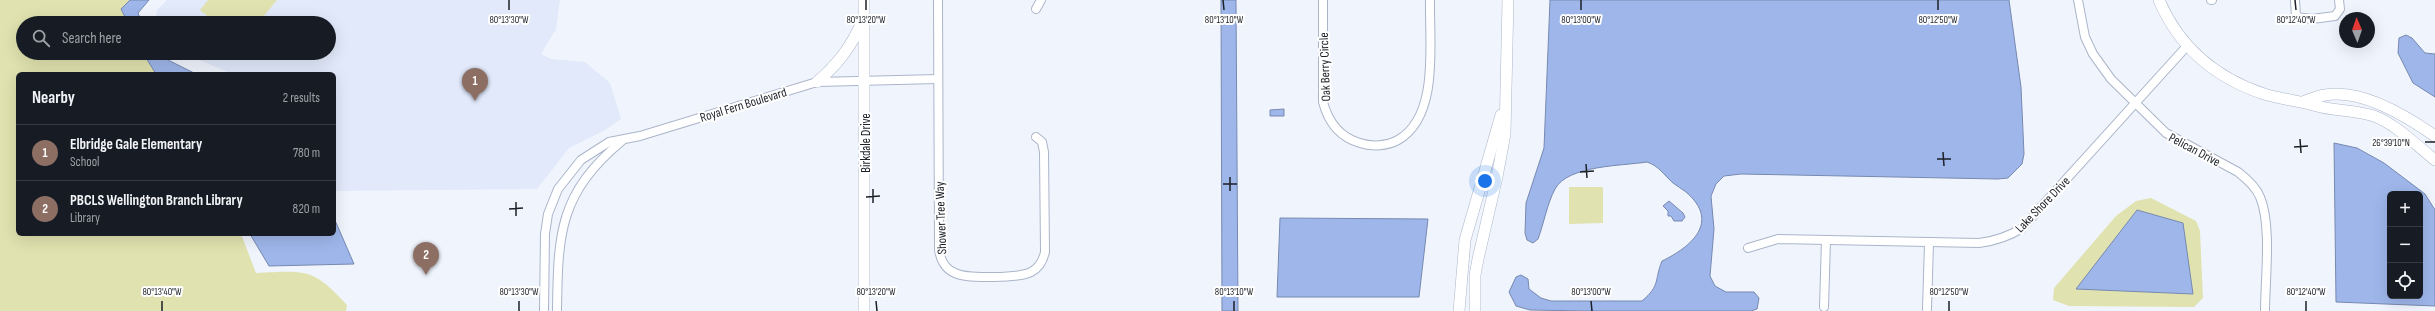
<!DOCTYPE html>
<html lang="en">
<head>
<meta charset="utf-8">
<style>
  :root { --surface:#171b24; --page:#20242c; --text:#f1f3f6; --muted:#9ea1a6; --line:#363941; --accent:#b2b387 }
  body { margin:0; font-family:"Sofia Sans Condensed",sans-serif; background:var(--page); color:var(--text) }
  .controls { position:absolute; right:12px; bottom:12px; display:grid; overflow:hidden; border-radius:6px; box-shadow:0 4px 16px #0002 }
  .controls button { width:36px; height:36px; display:grid; place-items:center; padding:0; border:0; border-bottom:1px solid var(--line); background:var(--surface); color:var(--text); font:20px sans-serif }
  .compass { position:absolute; left:2339px; top:12px; width:36px; height:36px; border-radius:50%; background:var(--surface); box-shadow:0 4px 16px #0002; rotate:358deg }
  .you { position:absolute; left:1485px; top:181px; width:14px; height:14px; margin:-10px; border:3px solid #fff; border-radius:50%; background:#1a73e8; box-shadow:0 0 0 6px #1a73e833 }
  .badge { display:grid; place-items:center; width:26px; height:26px; border-radius:50%; background:var(--accent); color:#fff; font-size:13px; font-weight:700 }
  .pin { position:absolute; translate:-50% -33px; filter:drop-shadow(0 1px 2px #0008) }
  .pin::after { content:''; position:absolute; top:21px; width:14px; height:12px; background:inherit; clip-path:polygon(0 0,100% 0,50% 100%) }
  .list { margin:0; padding:0; list-style:none }
  h2 { display:flex; justify-content:space-between; align-items:center; height:52px; margin:0; padding:0 16px; font-size:17px }
  h2 small { font-size:13px; font-weight:400; color:var(--muted) }
  .list li { display:grid; grid-template-columns:26px 1fr auto; gap:12px; align-items:center; box-sizing:border-box; height:56px; padding:0 16px; border-top:1px solid var(--line) }
  .list b { display:block; font-size:15px; white-space:nowrap }
  .list p { margin:0; font-size:13px; white-space:nowrap; color:var(--muted) }
  .list em { font-size:13px; font-style:normal; color:var(--muted) }
  .icon { flex:none; width:22px; height:22px; fill:none; stroke:currentColor; stroke-width:2; stroke-linecap:round; stroke-linejoin:round }
  .map { position:relative; flex:none; width:2435px; height:311px; overflow:hidden }
  .search { position:absolute; background:var(--surface); box-shadow:0 4px 16px #0002; left:16px; top:16px; width:320px; height:44px; display:flex; align-items:center; gap:10px; box-sizing:border-box; padding:0 14px; border-radius:22px; color:var(--muted); font-size:15px }
  .panel { position:absolute; background:var(--surface); box-shadow:0 4px 16px #0002; left:16px; top:72px; width:320px; height:164px; border-radius:6px }
  .map>svg:first-child { display:block }
</style>
</head>
<body>
<div class="map">
<svg width="2435" height="311" viewBox="0 0 2435 311">
  <rect width="100%" height="100%" fill="#f0f5fd"/>
  <polygon fill="#e1e9fa" points="167,0 560,0 556,29 541,54 551,59 585,62 610,83 621,119 605,130 569,148 537,189 335,191 334,74 233,74 182,53 329,53 329,23 155,23 157,10"/>
  <g fill="#e0e2af">
    <path d="M0 0H130L121 9 128 23H23V53H143L156 74H18V234H241L256 273C306 271 312 267 347 305L346 311H0Z"/>
    <polygon points="208,0 277,0 258,23 216,23 200,10"/>
    <polygon points="1569,187 1603,187 1603,223 1569,224"/>
    <polygon points="2151,198 2196,221 2200,231 2203,298 2194,307 2069,306 2053,300 2054,288 2116,216 2136,201"/>
  </g>
  <g fill="#9eb6ea" stroke="#7789b0" fill-rule="evenodd">
    <polygon points="130,0 149,0 138,13 142,23 128,23 121,9"/>
    <polygon points="1221,0 1236,0 1238,311 1222,311"/>
    <path d="M1550 0H2009L2021 87 2024 154 2022 164 2008 178 1998 179 1741 174 1724 176 1716 184 1711 196 1714 229 1710 276 1715 286 1726 292H1754L1759 298 1757 309 1751 311H1587L1530 310 1516 306 1509 292 1516 277 1521 275 1528 279 1529 289 1541 298 1551 301H1642C1661 285 1654 280 1662 261 1691 247 1721 222 1686 192 1682 189 1677 186 1673 183 1664 175 1659 166 1647 162 1622 166 1568 165 1555 189 1547 204 1544 223 1538 239L1533 243 1527 240 1525 233 1526 203 1544 148Z"/>
    <polygon points="2406,35 2412,38 2425,53 2435,54 2435,97 2413,83 2398,53 2399,38"/>
    <polygon points="143,53 154,53 196,74 156,74"/>
    <polygon points="1284,109 1284,116 1270,116 1270,110"/>
    <path d="M2334 143 2357 148 2384 163 2425 194 2435 210V306L2336 302ZM2390 194H2420V296H2390Z"/>
    <polygon points="1669,201 1683,213 1685,217 1682,221 1674,221 1671,216 1668,216 1668,211 1663,206"/>
    <polygon points="2137,210 2183,223 2193,294 2076,289"/>
    <polygon points="334,218 354,264 269,266 250,234 334,234"/>
    <polygon points="1280,218 1428,219 1419,297 1277,297"/>
  </g>
  <g fill="none" stroke-linecap="round" stroke-linejoin="round">
    <defs>
      <g id="street">
        <path d="M938 0 939 249C940 259 945 269 955 273 966 279 1020 278 1031 272 1039 268 1043 261 1045 252L1044 152 1042 142 1036 137"/>
        <path d="M1323 0V102C1328 121 1339 137 1360 143 1372 147 1387 146 1398 140 1440 116 1429 42 1430 0"/>
        <path d="M2078 0 2085 37 2093 54 2111 79 2166 133 2238 172C2247 179 2256 187 2260 197 2272 225 2265 280 2265 311"/>
        <polyline points="2211,0 2212,0"/>
        <polyline points="2295,0 2296,17 2312,19 2335,16 2340,9 2339,0"/>
        <polyline points="1036,9 1041,0"/>
        <path d="M1748 248 1778 239 1979 243C1995 241 2008 237 2022 228L2187 46"/>
        <polyline points="1824,307 1826,240"/>
        <polyline points="1927,309 1929,243"/>
        <polyline points="544,311 545,234 548,214 558,189 581,160 609,142 640,136 817,82 938,79"/>
        <path d="M557 311C558 233 559 193 623 140"/>
      </g>
      <g id="secondary">
        <polyline points="864,0 864,311"/>
        <path d="M2159 0C2179 47 2216 78 2264 94 2281 99 2299 101 2317 106 2335 111 2355 110 2374 116 2397 125 2416 145 2435 160"/>
        <path d="M817 82C838 64 851 47 862 22"/>
        <path d="M2305 101C2311 99 2318 96 2325 95 2361 88 2408 117 2435 136"/>
        <polyline points="1459,311 1465,240 1501,115"/>
        <polyline points="1475,311 1475,275 1478,259 1497,177 1505,134 1508,0"/>
      </g>
    </defs>
    <use href="#street" stroke="#abb5ca" stroke-width="10"/>
    <use href="#secondary" stroke="#abb5ca" stroke-width="12"/>
    <use href="#street" stroke="#fff" stroke-width="8"/>
    <use href="#secondary" stroke="#fff" stroke-width="11"/>
  </g>
  <path fill="none" stroke="#1c2027" stroke-width="1.5" d="M509 0V10M866 0V10M1223 0 1224 10M1581 0V10M1938 0V10M2295 0 2296 10M2300 139 2301 153M2425 142H2435M2294 147 2308 146M1943 152 1944 166M1937 159H1951M1586 164 1587 178M1580 172 1594 171M1230 177V191M1223 184H1237M873 189V203M866 197 880 196M516 202V216M509 209 523 208M162 301V311M519 301V311M876 301 877 311M1234 301V311M1591 301 1592 311M1949 301V311M2306 301V311"/>
  <g text-anchor="middle" stroke-width="4" stroke-linejoin="round" paint-order="stroke">
    <g font-size="13" fill="#1c2027" stroke="#fff">
      <text transform="translate(1324 67) rotate(-92)" y="5">Oak Berry Circle</text>
      <text transform="translate(743 104) rotate(-17)" y="5">Royal Fern Boulevard</text>
      <text transform="translate(865 143) rotate(-90)" y="5">Birkdale Drive</text>
      <text transform="translate(2195 149) rotate(28)" y="5">Pelican Drive</text>
      <text transform="translate(2042 204) rotate(-46)" y="5">Lake Shore Drive</text>
      <text transform="translate(940 218) rotate(-92)" y="5">Shower Tree Way</text>
    </g>
  </g>
  <g font-size="10" text-anchor="middle" fill="#1c2027" stroke="#fff" stroke-width="4" stroke-linejoin="round" paint-order="stroke">
    <text x="509" y="23">80°13'30"W</text>
    <text x="866" y="23">80°13'20"W</text>
    <text x="1224" y="23">80°13'10"W</text>
    <text x="1581" y="23">80°13'00"W</text>
    <text x="1938" y="23">80°12'50"W</text>
    <text x="2296" y="23">80°12'40"W</text>
    <text x="2391" y="146">26°39'10"N</text>
    <text x="162" y="295">80°13'40"W</text>
    <text x="519" y="295">80°13'30"W</text>
    <text x="876" y="295">80°13'20"W</text>
    <text x="1234" y="295">80°13'10"W</text>
    <text x="1591" y="295">80°13'00"W</text>
    <text x="1949" y="295">80°12'50"W</text>
    <text x="2306" y="295">80°12'40"W</text>
  </g>
</svg>
<div class="controls">
<button>+</button>
<button>−</button>
<button><svg class="icon" aria-label="locate" viewBox="0 0 24 24"><circle cx="12" cy="12" r="6"/><path d="M12 2v4M12 18v4M2 12h4M18 12h4"/></svg></button>
</div>
<svg class="compass" viewBox="-18 -18 36 36"><path d="M0-13l5 13h-10z" fill="#e53935"/><path d="M0 13l5-13h-10z" fill="#9ea1a6"/></svg>
<div class="you"></div>
<div class="pin badge" style="left:475px;top:101px;background:#8d6e63">1</div>
<div class="pin badge" style="left:426px;top:275px;background:#8d6e63">2</div>
<div class="search"><svg class="icon" aria-label="search" viewBox="0 0 24 24"><circle cx="10" cy="10" r="6"/><path d="M15 15l6 6"/></svg>Search here</div>
<section class="panel">
<h2>Nearby<small>2 results</small></h2>
<ul class="list">
<li><span class="badge" style="background:#8d6e63">1</span><div><b>Elbridge Gale Elementary</b><p>School</p></div><em>780 m</em></li>
<li><span class="badge" style="background:#8d6e63">2</span><div><b>PBCLS Wellington Branch Library</b><p>Library</p></div><em>820 m</em></li>
</ul>
</section>
</div>
</body>
</html>
